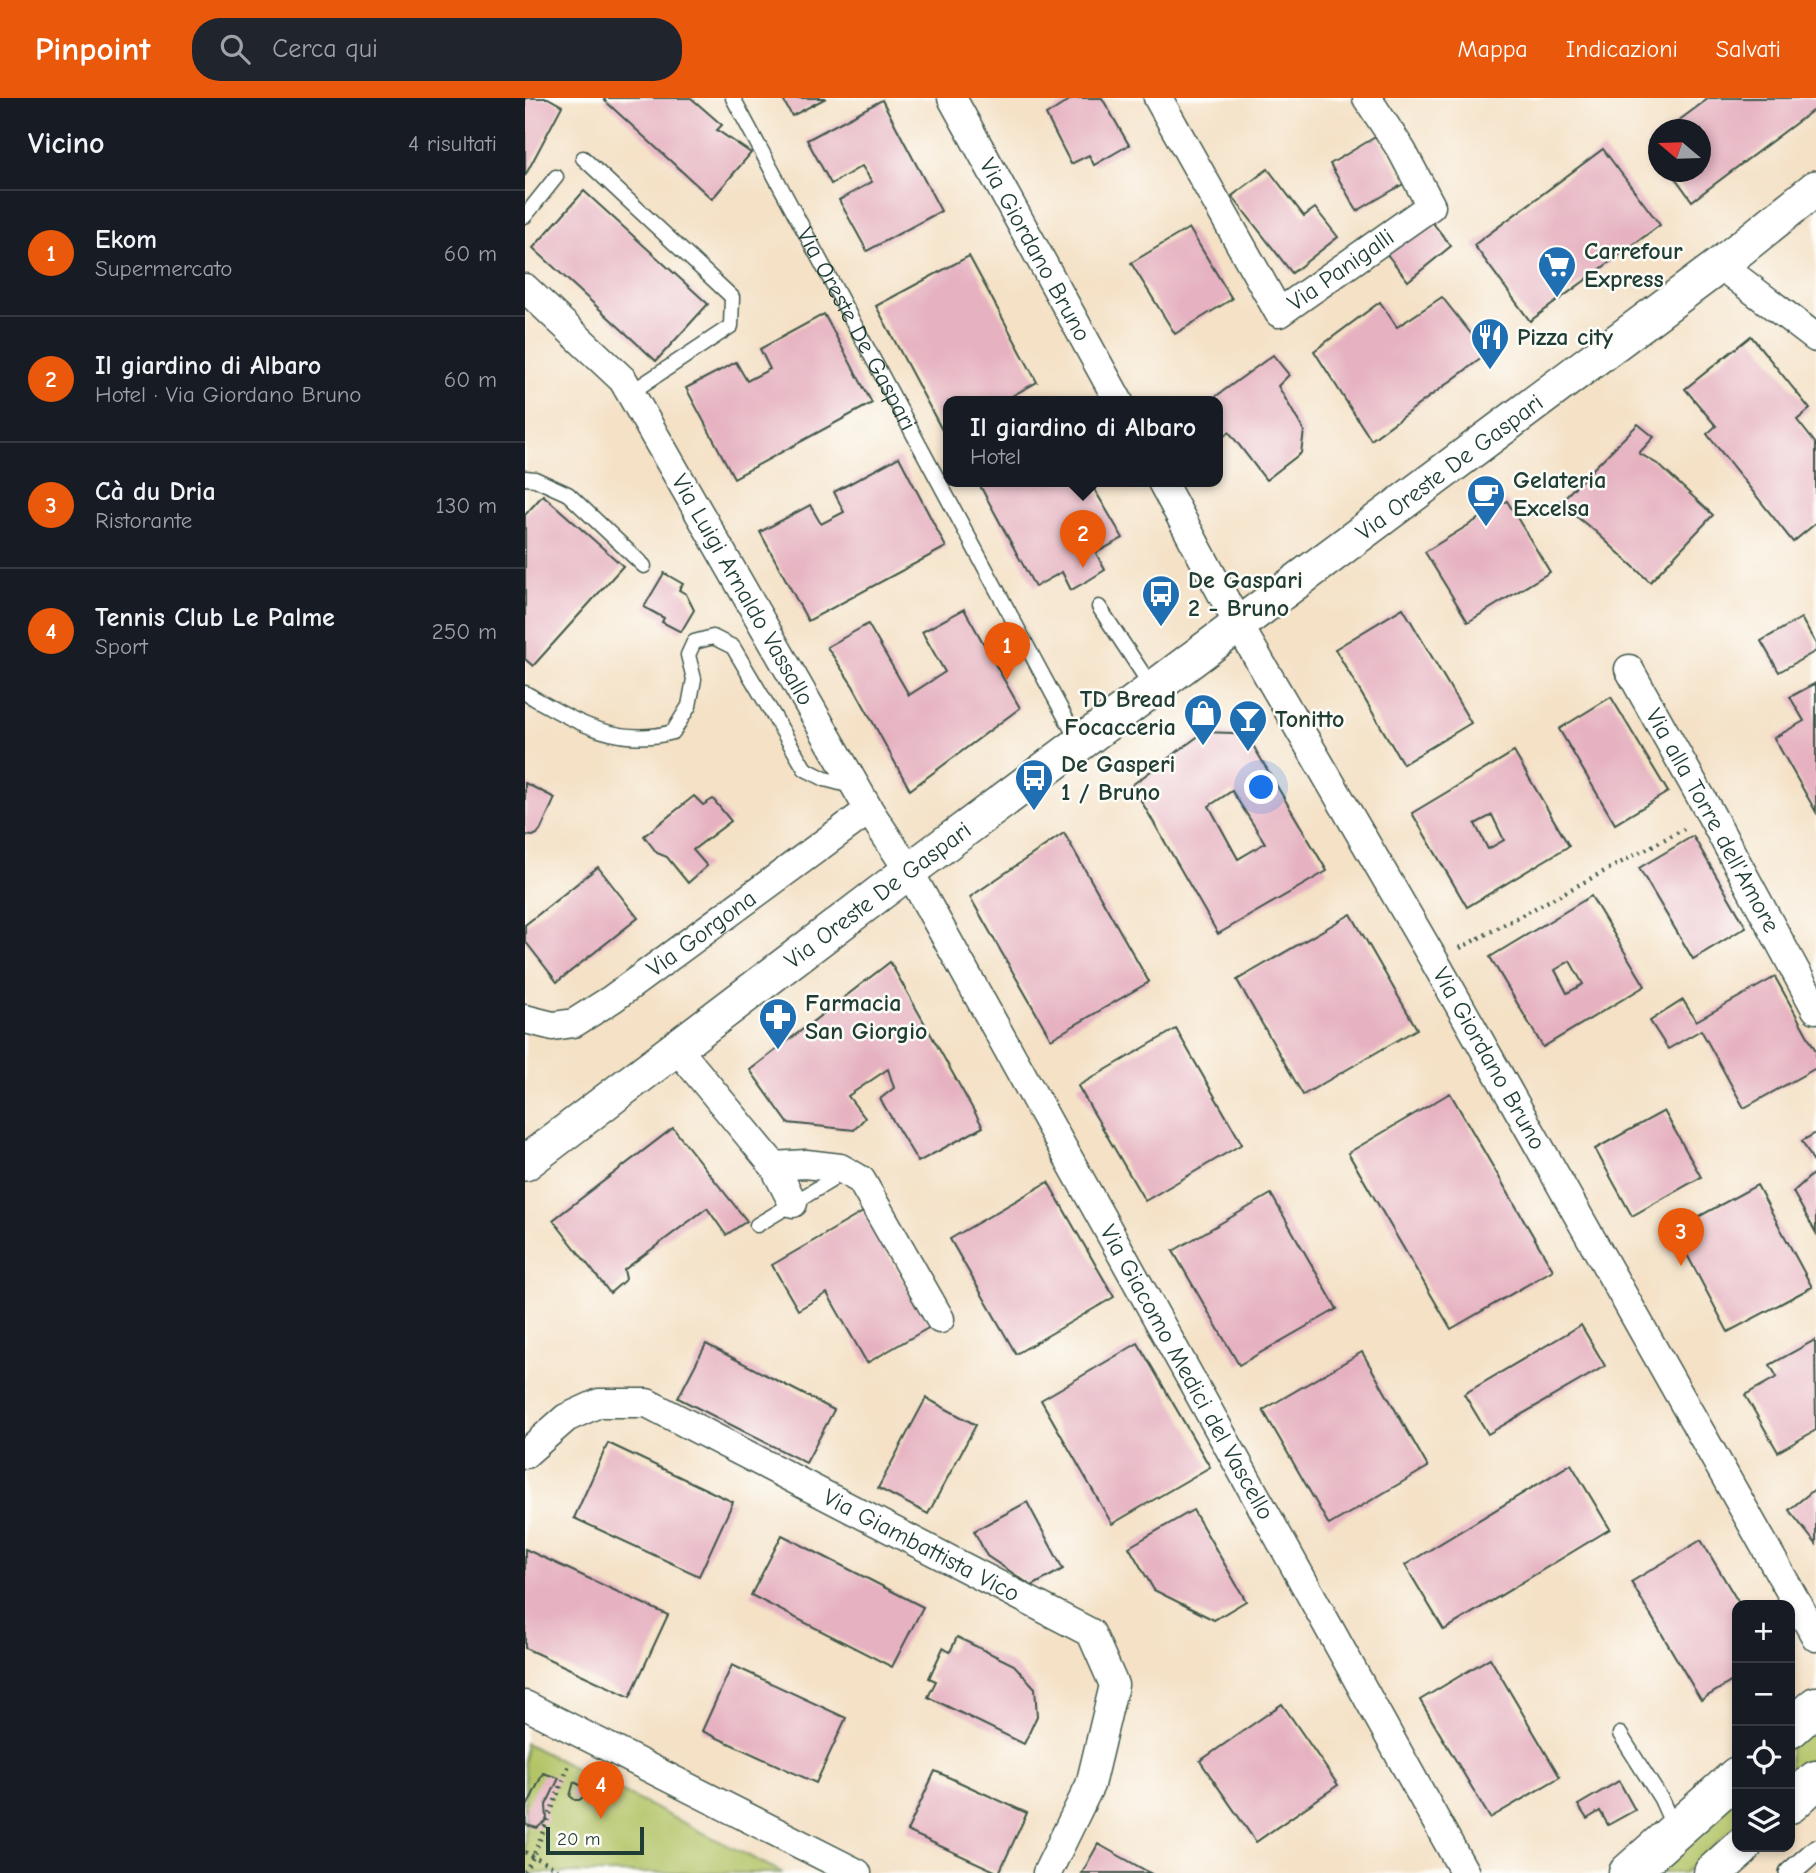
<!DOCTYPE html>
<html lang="it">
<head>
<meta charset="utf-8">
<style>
  :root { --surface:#171b24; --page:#20242c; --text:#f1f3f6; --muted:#9ea1a6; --line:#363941; --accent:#ea580c }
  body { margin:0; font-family:"Comic Neue",sans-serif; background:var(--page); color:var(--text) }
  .controls { position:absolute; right:21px; bottom:21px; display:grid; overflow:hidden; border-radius:14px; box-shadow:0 4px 10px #0003 }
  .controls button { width:63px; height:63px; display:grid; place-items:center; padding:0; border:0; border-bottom:2px solid var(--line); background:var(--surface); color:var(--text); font:35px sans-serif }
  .compass { position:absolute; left:1123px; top:21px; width:63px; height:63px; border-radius:50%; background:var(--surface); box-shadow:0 4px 10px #0003; rotate:289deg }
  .scale { position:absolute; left:21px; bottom:18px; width:98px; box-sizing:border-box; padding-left:7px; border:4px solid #1f3d34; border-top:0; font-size:19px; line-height:24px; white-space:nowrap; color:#1f3d34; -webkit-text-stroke:5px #fdfcf7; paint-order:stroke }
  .you { position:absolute; left:737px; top:690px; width:24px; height:24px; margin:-18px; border:5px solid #fff; border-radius:50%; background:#1a73e8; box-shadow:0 0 0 10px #1a73e833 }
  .badge { display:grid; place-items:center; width:46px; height:46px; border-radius:50%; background:var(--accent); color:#fff; font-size:23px; font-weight:700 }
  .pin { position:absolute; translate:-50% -58px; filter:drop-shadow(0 2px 4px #0008) }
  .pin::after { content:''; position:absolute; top:37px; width:24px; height:21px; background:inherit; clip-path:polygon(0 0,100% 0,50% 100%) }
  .popup { position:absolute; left:418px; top:298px; width:280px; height:91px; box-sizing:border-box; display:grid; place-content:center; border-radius:14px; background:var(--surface); filter:drop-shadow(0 2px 5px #0005); font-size:23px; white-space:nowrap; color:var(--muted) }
  .popup b { font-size:26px; color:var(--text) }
  .popup::after { content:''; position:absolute; left:50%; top:100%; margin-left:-14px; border:14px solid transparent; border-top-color:var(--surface) }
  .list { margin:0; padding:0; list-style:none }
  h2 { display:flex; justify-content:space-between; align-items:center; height:91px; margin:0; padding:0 28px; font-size:30px }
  h2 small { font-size:23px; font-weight:400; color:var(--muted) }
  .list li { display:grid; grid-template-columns:46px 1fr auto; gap:21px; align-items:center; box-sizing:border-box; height:126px; padding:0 28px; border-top:2px solid var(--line) }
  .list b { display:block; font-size:26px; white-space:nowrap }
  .list p { margin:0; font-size:23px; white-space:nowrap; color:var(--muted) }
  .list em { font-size:23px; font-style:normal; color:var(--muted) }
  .icon { flex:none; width:38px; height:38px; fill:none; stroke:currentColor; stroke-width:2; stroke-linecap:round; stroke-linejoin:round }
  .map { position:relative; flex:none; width:1291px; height:1775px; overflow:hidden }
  header { display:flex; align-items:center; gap:42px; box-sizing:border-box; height:98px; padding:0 35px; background:var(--accent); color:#fff }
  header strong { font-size:33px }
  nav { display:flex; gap:38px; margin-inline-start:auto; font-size:24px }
  .search { width:490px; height:63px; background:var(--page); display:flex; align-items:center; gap:18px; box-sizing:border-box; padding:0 24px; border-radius:28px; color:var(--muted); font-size:26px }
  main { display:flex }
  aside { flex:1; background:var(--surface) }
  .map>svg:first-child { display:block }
</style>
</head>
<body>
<header>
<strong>Pinpoint</strong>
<div class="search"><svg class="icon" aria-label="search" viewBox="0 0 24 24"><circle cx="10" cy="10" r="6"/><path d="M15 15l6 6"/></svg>Cerca qui</div>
<nav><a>Mappa</a><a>Indicazioni</a><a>Salvati</a></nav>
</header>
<main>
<aside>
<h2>Vicino<small>4 risultati</small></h2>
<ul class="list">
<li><span class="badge">1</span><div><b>Ekom</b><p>Supermercato</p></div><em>60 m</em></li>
<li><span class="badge">2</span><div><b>Il giardino di Albaro</b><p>Hotel · Via Giordano Bruno</p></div><em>60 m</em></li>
<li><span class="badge">3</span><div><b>Cà du Dria</b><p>Ristorante</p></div><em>130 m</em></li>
<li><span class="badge">4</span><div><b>Tennis Club Le Palme</b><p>Sport</p></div><em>250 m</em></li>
</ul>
</aside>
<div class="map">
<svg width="1291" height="1775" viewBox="0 0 1291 1775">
  <rect width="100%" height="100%" fill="#fdfcf7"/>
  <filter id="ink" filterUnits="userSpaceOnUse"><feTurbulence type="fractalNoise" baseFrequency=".0143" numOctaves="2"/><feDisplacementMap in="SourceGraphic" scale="14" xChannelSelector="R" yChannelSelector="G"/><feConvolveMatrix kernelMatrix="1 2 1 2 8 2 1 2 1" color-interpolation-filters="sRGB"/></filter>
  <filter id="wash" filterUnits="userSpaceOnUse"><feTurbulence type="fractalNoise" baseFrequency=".00686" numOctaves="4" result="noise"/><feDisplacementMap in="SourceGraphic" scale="28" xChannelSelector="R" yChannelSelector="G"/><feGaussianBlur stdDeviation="1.57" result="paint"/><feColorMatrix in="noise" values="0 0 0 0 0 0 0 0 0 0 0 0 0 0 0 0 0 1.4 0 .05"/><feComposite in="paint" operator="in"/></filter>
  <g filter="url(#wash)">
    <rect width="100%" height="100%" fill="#f4e1c6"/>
    <g fill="#b3c467" stroke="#69804e" stroke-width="2">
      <polygon points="1291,1623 1291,1656 1265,1680 1265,1646"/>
      <polygon points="0,1645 258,1775 0,1775"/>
      <polygon points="1212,1693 1212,1727 1159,1775 1119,1775"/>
    </g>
    <g id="blocks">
      <g fill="#e6b2c1" fill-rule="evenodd">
        <polygon points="0,0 23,0 37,8 0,78"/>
        <polygon points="81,0 166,0 197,27 192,32 226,55 187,101 79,2"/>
        <polygon points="257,0 301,0 267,18"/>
        <polygon points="548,0 577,0 604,47 569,67 564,57 546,66 521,17"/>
        <polygon points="1184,0 1291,0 1291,10 1167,103 1146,74 1176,74 1176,32 1141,32"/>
        <polygon points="357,2 416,113 342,153 314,102 347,84 337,68 306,86 282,42"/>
        <polygon points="1134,37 1134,56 1124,43"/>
        <polygon points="852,38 880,85 832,113 805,66"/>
        <polygon points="1078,51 1135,127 1005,223 949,147"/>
        <polygon points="743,71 779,118 790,110 813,139 767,175 707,98"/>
        <polygon points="59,93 183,206 131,263 8,150"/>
        <polygon points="904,120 926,148 883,183 861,155"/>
        <polygon points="664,130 707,201 650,236 606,165"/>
        <polygon points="444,158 512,284 476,304 423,304 423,332 418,334 351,208"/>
        <polygon points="917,199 962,256 846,342 789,253 855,204 872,229"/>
        <polygon points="299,216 347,305 209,380 161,290 211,264 222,283 245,271 235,251"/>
        <polygon points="1226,238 1285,311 1272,322 1291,346 1291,425 1268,444 1182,336 1191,328 1160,291"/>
        <polygon points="748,257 764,277 753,288 779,333 776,355 741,382 704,334 693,343 693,304 683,304"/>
        <polygon points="1113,326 1129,339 1114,355 1134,367 1188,417 1125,484 1071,434 1034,405"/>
        <polygon points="374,359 421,449 283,523 235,434 285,407 296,426 319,414 309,394"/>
        <polygon points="453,384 565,384 598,440 571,455 580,472 564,482 546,492 537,474 510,489"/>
        <polygon points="18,397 98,468 8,568 0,561 0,417"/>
        <polygon points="982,403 1025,474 943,524 900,454"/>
        <polygon points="139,475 158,486 154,492 161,496 169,512 156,534 137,524 139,520 119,509"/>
        <polygon points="878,510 946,625 878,666 810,551"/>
        <polygon points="439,511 495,610 385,692 328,588 302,549 343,526 384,597 420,574 397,534"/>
        <polygon points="1276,520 1291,546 1291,553 1254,574 1236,543"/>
        <polygon points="1291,585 1291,714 1249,640 1279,623 1265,599"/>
        <polygon points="1086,599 1143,694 1090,726 1034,631"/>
        <path d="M679 634 707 635 726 644 802 773 693 836 607 687ZM707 693 740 745 713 761 684 708Z"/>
        <path d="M989 654 1044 748 942 809 887 715ZM967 717 979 742 963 751 950 726Z"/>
        <polygon points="0,685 30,700 16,731 12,736 8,738 0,737"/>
        <polygon points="169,698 178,707 188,701 206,723 168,752 182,768 163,785 142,759 132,755 119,738"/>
        <polygon points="539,735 624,884 526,941 445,799"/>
        <polygon points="1168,738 1221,829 1168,861 1114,770"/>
        <polygon points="73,769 113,820 32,884 0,843 0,827"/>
        <path d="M1066 798 1120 888 1018 949 965 859ZM1045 863 1058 886 1042 895 1030 872Z"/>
        <polygon points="826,816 892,931 778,997 712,882"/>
        <polygon points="365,864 458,1029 393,1064 355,1001 369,990 363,971 323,998 340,1020 329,1032 263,1025 225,972"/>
        <polygon points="1250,879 1291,953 1291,970 1219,1010 1176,932 1143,951 1125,923 1158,902 1171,923"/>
        <polygon points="651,931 717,1046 620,1103 553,988"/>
        <polygon points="925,995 1028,1172 926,1231 823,1055"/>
        <polygon points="1139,1013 1176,1079 1107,1118 1070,1051"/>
        <polygon points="148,1030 222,1123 201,1137 182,1110 99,1172 101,1181 85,1195 28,1122"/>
        <polygon points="1291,1035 1291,1068 1277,1043"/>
        <polygon points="1290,1074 1291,1076 1291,1135 1268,1094"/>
        <polygon points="523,1084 589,1199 491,1256 425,1141"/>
        <polygon points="1232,1087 1287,1189 1203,1234 1149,1132"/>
        <polygon points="746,1096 812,1211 714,1267 648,1153"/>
        <polygon points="338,1114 405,1229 342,1265 302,1195 273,1212 247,1167"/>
        <polygon points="1056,1227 1080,1268 963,1336 939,1296"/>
        <polygon points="1290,1242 1291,1332 1253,1354 1220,1297 1252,1279 1245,1267"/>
        <polygon points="613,1245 685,1369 587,1426 516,1302"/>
        <polygon points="181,1246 309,1312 281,1365 153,1300"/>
        <polygon points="837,1254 903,1369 804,1427 738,1312"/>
        <polygon points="401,1300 451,1327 403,1416 353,1390"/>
        <polygon points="83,1345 208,1404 174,1478 49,1420"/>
        <polygon points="1046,1366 1085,1431 919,1532 880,1467"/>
        <polygon points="1291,1390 1291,1446 1264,1412"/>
        <polygon points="502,1404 538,1471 507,1488 462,1458 449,1433"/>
        <polygon points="668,1412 721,1503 689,1522 629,1492 604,1449"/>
        <polygon points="257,1437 398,1509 367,1569 226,1497"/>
        <polygon points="1176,1442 1215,1507 1212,1507 1212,1580 1176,1602 1106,1484"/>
        <polygon points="0,1451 143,1517 105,1599 0,1550"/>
        <polygon points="432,1539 489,1567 510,1590 512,1618 499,1646 403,1599 411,1583 404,1580 418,1550 425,1554"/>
        <polygon points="965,1560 1035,1679 965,1720 895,1602"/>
        <polygon points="207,1567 321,1620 291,1685 177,1633"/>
        <polygon points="757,1606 813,1687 731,1744 675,1663"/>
        <polygon points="410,1673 502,1715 474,1775 382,1733"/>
        <polygon points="18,1675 34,1680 21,1707 22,1722 12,1730 1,1727 0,1713"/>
        <polygon points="1094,1683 1110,1712 1083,1727 1075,1713 1062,1721 1053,1707"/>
        <polygon points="49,1684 61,1690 57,1700 54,1702 50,1702 45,1698"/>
        <polygon points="573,1746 625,1775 557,1775"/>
      </g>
    </g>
  </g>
  <g filter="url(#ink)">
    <use href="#blocks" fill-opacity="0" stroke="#3f564a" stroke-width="2"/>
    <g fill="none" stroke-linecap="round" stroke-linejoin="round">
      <defs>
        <g id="service">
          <path id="s1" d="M208 0 554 645"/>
          <polyline points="58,60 207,199 206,228 105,295"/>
          <polyline points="0,118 31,79"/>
          <polyline points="0,380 10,381 43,396 119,468"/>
          <polyline points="574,509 628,591"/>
          <path d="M0 595C48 622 91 650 148 634L164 608 169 581 163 557 169 544 188 539 208 549 280 671 300 681 330 689"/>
          <polyline points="232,1127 305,1083"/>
          <polyline points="1095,1636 1136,1701 1150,1732"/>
        </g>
        <polyline id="pedestrian" points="1265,1775 1291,1752"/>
        <g id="minor">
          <path id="s2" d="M427 0 594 304"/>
          <path id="s3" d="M633 0 754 215 906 108 877 53 842 0"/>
          <polyline points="1195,167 1291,240"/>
          <path id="s4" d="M0 190 98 282 344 712 384 773 940 1775"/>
          <path id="s5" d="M637 384 713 526 910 864 1291 1539"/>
          <path id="s6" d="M1104 571 1186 717 1291 911"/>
          <path id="s7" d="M0 921 28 928 49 925 87 901 344 712"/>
          <polyline points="151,949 249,1068 268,1105"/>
          <polyline points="249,1068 281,1066 315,1070 336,1082 415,1221"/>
          <path id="s8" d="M0 1356 41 1320 74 1305H122L566 1535 589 1587 565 1687 522 1775"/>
          <polyline points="0,1607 332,1775"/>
        </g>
        <g id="tertiary">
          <path id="s9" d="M0 1065 384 773 1195 167 1291 90"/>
        </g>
        <g id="primary">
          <polyline points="1265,1631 1291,1608"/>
          <polyline points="1265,1706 1291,1682"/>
          <polyline points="1103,1775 1212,1678"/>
          <polyline points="1188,1775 1217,1749"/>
        </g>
      </defs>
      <use href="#service" stroke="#3f564a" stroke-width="17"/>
      <use href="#pedestrian" stroke="#3f564a" stroke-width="24"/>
      <use href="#minor" stroke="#3f564a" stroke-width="31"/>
      <use href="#tertiary" stroke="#3f564a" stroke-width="38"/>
      <use href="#primary" stroke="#3f564a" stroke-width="41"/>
      <g stroke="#3f564a" stroke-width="4.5" stroke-dasharray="2 5" stroke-linecap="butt">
        <polyline points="935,850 1159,731"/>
        <polyline points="0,1754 40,1775"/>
        <polyline points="0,1774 8,1759 44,1667"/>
      </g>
      <use href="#service" stroke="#fff" stroke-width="14"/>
      <use href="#pedestrian" stroke="#fff" stroke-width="21"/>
      <use href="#minor" stroke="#fff" stroke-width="28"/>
      <use href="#tertiary" stroke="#fff" stroke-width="35"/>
      <use href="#primary" stroke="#fff" stroke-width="38"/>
    </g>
  </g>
  <defs>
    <symbol id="supermarket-pin" viewBox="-11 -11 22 30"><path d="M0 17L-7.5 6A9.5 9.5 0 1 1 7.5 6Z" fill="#1f6fb2" stroke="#fdfcf7"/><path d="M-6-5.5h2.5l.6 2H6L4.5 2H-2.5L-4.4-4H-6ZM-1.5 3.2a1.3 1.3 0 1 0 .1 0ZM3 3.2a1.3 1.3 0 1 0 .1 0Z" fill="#fff"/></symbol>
    <symbol id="restaurant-pin" viewBox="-11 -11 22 30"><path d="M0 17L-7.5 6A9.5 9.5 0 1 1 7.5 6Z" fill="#1f6fb2" stroke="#fdfcf7"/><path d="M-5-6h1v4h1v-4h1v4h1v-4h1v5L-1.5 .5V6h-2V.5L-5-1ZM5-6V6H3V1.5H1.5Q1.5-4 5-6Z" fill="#fff"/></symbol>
    <symbol id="cafe-pin" viewBox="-11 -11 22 30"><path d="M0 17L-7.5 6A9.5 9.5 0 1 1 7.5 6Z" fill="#1f6fb2" stroke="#fdfcf7"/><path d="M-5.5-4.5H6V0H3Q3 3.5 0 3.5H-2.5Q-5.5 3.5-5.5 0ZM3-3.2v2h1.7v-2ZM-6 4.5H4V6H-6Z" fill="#fff"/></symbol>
    <symbol id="bus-pin" viewBox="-11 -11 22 30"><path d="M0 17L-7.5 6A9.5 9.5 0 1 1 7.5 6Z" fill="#1f6fb2" stroke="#fdfcf7"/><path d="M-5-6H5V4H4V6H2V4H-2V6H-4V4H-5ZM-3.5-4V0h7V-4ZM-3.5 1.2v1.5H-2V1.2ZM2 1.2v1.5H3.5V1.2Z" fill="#fff"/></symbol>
    <symbol id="shop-pin" viewBox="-11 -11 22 30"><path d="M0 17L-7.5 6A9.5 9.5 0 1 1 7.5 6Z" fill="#1f6fb2" stroke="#fdfcf7"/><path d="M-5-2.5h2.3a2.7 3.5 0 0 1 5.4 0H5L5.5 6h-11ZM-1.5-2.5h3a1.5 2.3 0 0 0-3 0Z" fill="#fff"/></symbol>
    <symbol id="bar-pin" viewBox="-11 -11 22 30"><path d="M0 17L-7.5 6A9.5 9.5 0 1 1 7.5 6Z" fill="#1f6fb2" stroke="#fdfcf7"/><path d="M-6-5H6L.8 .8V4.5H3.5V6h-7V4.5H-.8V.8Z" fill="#fff"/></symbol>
    <symbol id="pharmacy-pin" viewBox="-11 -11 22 30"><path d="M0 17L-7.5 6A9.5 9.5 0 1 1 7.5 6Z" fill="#1f6fb2" stroke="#fdfcf7"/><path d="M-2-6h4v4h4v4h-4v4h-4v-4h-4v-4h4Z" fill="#fff"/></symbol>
  </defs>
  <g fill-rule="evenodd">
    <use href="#supermarket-pin" x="1010" y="145" width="44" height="60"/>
    <use href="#restaurant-pin" x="943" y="217" width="44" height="60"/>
    <use href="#cafe-pin" x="939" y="374" width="44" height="60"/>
    <use href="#bus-pin" x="614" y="474" width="44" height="60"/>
    <use href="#shop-pin" x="656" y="593" width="44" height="60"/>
    <use href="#bar-pin" x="701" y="599" width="44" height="60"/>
    <use href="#bus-pin" x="487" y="658" width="44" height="60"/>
    <use href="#pharmacy-pin" x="231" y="897" width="44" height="60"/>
  </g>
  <g text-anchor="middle" stroke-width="5" stroke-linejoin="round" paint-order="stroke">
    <g font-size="24" fill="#1f3d34" stroke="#fdfcf7">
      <text dy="8" stroke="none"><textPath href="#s2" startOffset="173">Via Giordano Bruno</textPath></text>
      <text dy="8" stroke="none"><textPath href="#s3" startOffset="322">Via Panigalli</textPath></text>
      <text dy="8" stroke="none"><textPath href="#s1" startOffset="262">Via Oreste De Gaspari</textPath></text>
      <text dy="8" stroke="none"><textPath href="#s9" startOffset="1157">Via Oreste De Gaspari</textPath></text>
      <text dy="8" stroke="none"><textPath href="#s4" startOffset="376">Via Luigi Arnaldo Vassallo</textPath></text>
      <text dy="8" stroke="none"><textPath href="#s6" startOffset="173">Via alla Torre dell'Amore</textPath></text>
      <text dy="8" stroke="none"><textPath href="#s9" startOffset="443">Via Oreste De Gaspari</textPath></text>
      <text dy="8" stroke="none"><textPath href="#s7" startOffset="206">Via Gorgona</textPath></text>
      <text dy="8" stroke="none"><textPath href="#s5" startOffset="663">Via Giordano Bruno</textPath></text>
      <text dy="8" stroke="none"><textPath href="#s4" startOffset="1276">Via Giacomo Medici del Vascello</textPath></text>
      <text dy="8" stroke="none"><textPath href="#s8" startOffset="448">Via Giambattista Vico</textPath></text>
    </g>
    <g font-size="24" font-weight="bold" fill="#1f3d34" stroke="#fdfcf7" text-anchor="start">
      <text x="1059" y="161">Carrefour<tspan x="1059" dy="28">Express</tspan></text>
      <text x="992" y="247">Pizza city</text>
      <text x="988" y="390">Gelateria<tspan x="988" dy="28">Excelsa</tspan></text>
      <text x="663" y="490">De Gaspari<tspan x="663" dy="28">2 - Bruno</tspan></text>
      <text x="651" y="609" text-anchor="end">TD Bread<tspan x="651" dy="28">Focacceria</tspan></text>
      <text x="750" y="629">Tonitto</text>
      <text x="536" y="674">De Gasperi<tspan x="536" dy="28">1 / Bruno</tspan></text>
      <text x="280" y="913">Farmacia<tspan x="280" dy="28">San Giorgio</tspan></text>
    </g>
  </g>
</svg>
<div class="controls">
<button>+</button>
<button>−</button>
<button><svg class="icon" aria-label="locate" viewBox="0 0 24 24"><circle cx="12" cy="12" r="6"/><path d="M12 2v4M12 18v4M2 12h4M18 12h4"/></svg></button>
<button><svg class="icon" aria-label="layers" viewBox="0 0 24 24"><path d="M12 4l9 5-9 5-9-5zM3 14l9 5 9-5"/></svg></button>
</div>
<svg class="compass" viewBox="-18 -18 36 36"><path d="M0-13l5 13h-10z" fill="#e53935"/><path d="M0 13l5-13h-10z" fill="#9ea1a6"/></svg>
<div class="scale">20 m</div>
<div class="you"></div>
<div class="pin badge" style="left:482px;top:582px">1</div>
<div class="pin badge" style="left:558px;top:470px">2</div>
<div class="popup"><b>Il giardino di Albaro</b>Hotel</div>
<div class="pin badge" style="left:1156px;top:1168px">3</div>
<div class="pin badge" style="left:76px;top:1721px">4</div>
</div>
</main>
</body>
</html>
